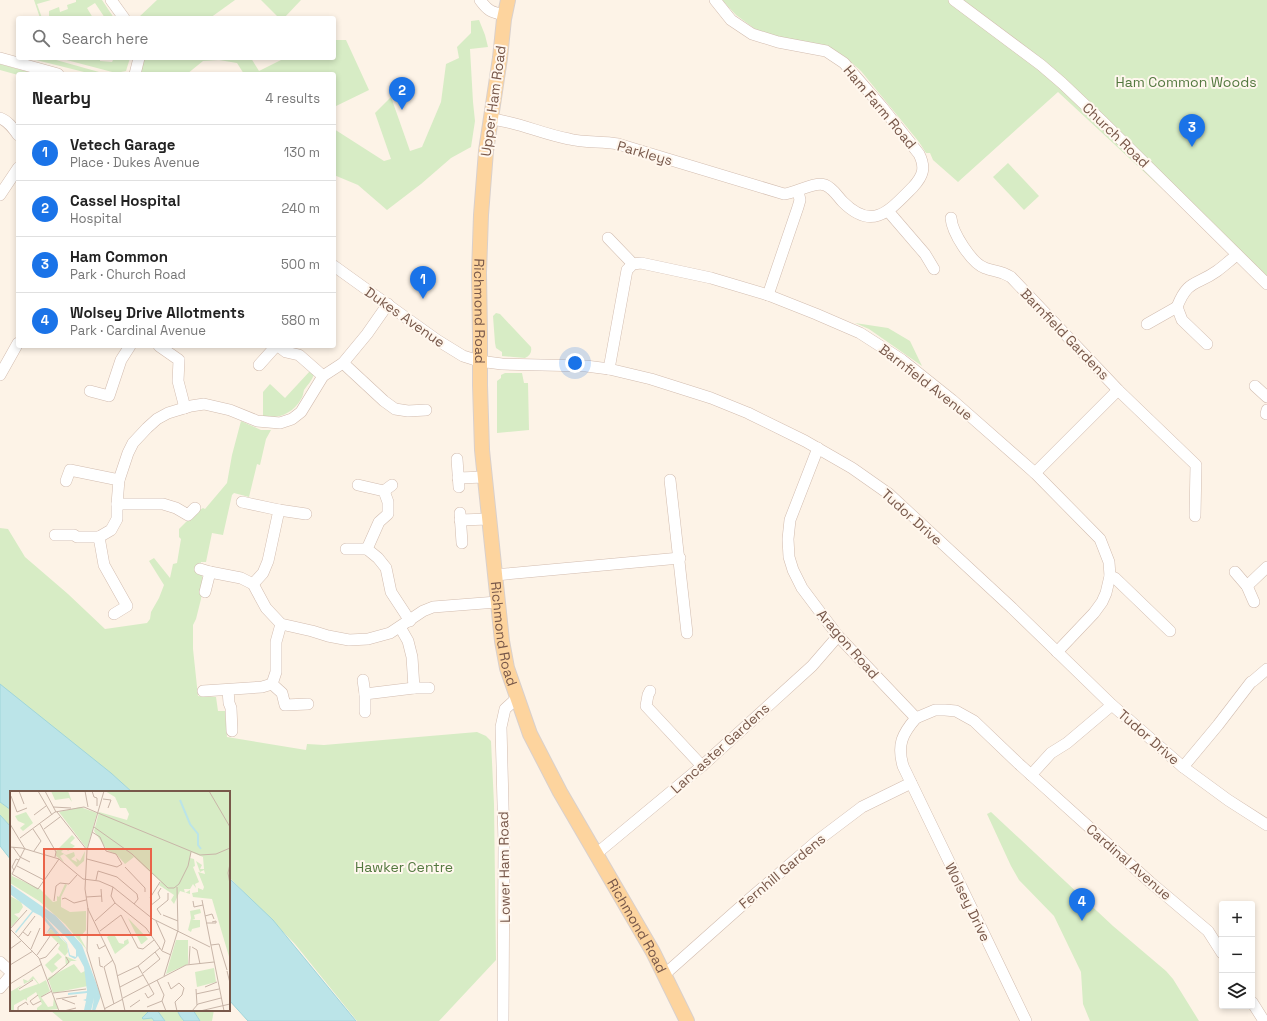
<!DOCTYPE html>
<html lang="en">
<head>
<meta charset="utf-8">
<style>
  :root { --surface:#fff; --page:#f6f6f6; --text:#222; --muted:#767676; --line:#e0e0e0; --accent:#1a73e8 }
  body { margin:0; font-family:"Space Grotesk",sans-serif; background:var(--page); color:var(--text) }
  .controls { position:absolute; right:12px; bottom:12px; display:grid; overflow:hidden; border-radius:4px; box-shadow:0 2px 6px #0003 }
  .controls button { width:36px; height:36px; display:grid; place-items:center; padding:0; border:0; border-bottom:1px solid var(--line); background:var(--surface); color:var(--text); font:20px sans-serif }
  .you { position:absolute; left:575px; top:363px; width:14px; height:14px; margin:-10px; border:3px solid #fff; border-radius:50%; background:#1a73e8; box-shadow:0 0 0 6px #1a73e833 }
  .badge { display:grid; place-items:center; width:26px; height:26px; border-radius:50%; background:var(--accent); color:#fff; font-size:13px; font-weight:700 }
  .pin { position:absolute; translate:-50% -33px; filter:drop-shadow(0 1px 2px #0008) }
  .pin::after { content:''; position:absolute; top:21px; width:14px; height:12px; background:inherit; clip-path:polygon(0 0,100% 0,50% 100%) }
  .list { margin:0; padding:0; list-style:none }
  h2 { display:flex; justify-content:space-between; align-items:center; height:52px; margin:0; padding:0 16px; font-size:17px }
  h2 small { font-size:13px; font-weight:400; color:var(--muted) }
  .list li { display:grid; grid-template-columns:26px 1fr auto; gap:12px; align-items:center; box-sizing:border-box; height:56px; padding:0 16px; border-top:1px solid var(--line) }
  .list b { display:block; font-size:15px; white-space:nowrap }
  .list p { margin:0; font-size:13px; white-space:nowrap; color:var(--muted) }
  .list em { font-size:13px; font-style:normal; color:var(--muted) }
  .icon { flex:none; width:22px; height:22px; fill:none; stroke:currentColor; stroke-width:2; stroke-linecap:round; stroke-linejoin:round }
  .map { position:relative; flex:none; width:1267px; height:1021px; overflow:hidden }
  .search { position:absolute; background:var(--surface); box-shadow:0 2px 6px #0003; left:16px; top:16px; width:320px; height:44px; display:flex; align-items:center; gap:10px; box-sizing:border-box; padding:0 14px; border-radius:4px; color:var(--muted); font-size:15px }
  .panel { position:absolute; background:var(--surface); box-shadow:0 2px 6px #0003; left:16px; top:72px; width:320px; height:276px; border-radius:4px }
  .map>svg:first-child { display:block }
</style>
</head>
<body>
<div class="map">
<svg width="1267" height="1021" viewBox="0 0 1267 1021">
  <rect width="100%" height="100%" fill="#fdf3e7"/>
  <g fill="#d7ecc5">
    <polygon points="34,0 51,0 37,4 42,18 49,16 49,11 59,7 60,12 68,9 67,5 76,2 76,0 102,0 114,18 105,18 95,3 87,8 93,18 40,18"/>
    <polygon points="157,0 235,0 210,18 138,18"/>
    <polygon points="261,0 301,0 284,18 279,18"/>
    <polygon points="722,0 1267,0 1267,286 1058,92 958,182 933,160 930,153 926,153 919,142 861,71 844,56 824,47 779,38 755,29 736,15"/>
    <polygon points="479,20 485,35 488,47 470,49 473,102 475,121 471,147 451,158 421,184 387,210 358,185 334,175 334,129 384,161 391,159 375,113 391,97 410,151 422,147 441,102 446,64 459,58 457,47 471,33 471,21"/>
    <polygon points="334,40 346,40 369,90 334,107 334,74 244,74 237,63 219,60 203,61 187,74 141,74 144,58 251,58 259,71 285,58 334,58"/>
    <polygon points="37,58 49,58 99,72 99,74 92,74 36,60"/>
    <polygon points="59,58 100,58 100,61 112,62 114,58 130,58 126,71 116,73"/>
    <polygon points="0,64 36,74 18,74 18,75 0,70"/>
    <polygon points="1008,163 1039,196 1024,210 993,177"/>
    <path d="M496 313 500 314 531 347C532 352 530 356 525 358L502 356V352L496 348 495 343 493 316Z"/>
    <polygon points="855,323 888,328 910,341 922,366 869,329"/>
    <path d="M310 371 314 374C312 381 308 384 304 390 303 393 303 397 301 399 294 413 277 420 263 416V392L270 384 285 398Z"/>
    <polygon points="505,373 522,373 524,383 528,383 529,430 497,433 497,381 501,378 501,375"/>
    <polygon points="241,421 261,430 271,430 266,439 260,465 257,464 249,497 234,493 232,495 223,535 212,533 206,562 201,562 200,569 203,579 201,599 196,619 193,625 193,649 198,696 216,697 218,711 225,711 227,737 306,750 307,744 324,745 477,732 486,736 491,741 494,804 496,960 439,1021 357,1021 295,944 229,877 229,792 132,792 111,773 0,688 0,528 8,529 25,557 68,594 105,629 147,623 150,619 151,612 159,598 164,585 149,561 154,558 170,578 173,564 177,563 181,539 179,537 179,529 195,513 203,508 205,509 227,483 232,455"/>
    <polygon points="0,802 11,810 11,827 0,815"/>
    <polygon points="991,812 1113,926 1166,971 1173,979 1199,1021 1090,1021 1083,1004 1081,972 1054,916 1019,880 1011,866 987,814"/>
    <polygon points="50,1010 146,1010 148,1012 142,1018 143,1019 152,1018 154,1021 63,1021"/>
    <polygon points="157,1010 177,1010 180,1016 184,1021 165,1021"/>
    <polygon points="193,1010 214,1010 212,1021 200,1021"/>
  </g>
  <g fill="#bbe4e8" stroke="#a0d5da">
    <polygon points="0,684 111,773 132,792 11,792 11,810 0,802"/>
    <polygon points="0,815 11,827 11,860 0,846"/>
    <polygon points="229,878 273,920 356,1021 248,1021 229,1000"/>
    <polygon points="146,1010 157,1010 165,1021 154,1021 152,1018 143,1019 142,1018 148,1012"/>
    <polygon points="177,1010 193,1010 200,1021 184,1021 180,1016"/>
  </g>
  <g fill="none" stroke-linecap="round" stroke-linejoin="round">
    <defs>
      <g id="minor">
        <polyline points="111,0 124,18"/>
        <path d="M480 0C488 11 491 12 504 15"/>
        <polyline points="954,0 1041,65 1062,83 1103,122 1267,284"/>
        <polyline points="0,58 58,74"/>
        <polyline points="135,74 139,58"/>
        <path d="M0 118C8 121 13 128 18 135"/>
        <path d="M491 119C518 122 542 134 569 139 585 143 602 141 618 144L784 194C796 193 814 181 825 185 833 188 838 197 843 202 873 232 890 210 913 187 923 176 926 168 919 154L882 107 844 63 826 51 778 42 752 34 731 20 715 0"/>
        <polyline points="0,195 18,168"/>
        <polyline points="888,211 925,254 934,269"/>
        <path d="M951 218C952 232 971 263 985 268 995 272 1000 270 1011 277L1118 390 1196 465 1195 516"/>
        <polyline points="608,238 633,264"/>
        <polyline points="334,266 437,340 463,356 479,361 502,364 586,366 609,369 651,379 711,398 748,413 805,441 852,468 889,494 1012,608 1112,705 1183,767 1228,800 1267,825"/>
        <polyline points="768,295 798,207 800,200 798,191"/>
        <polyline points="1147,324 1177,307"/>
        <path d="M1207 344 1182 320 1177 307C1188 279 1196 286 1217 271 1224 266 1230 260 1237 255"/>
        <polyline points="159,346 179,360 178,381 185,408"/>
        <polyline points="278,346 286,352 299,355 323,376"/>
        <polyline points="343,363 384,401 395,409 408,411 426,410"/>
        <polyline points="259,365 276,346"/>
        <polyline points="609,369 627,270 633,264 641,263 711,278 768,295 816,314 860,333 902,360 952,400 1035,473 1100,539 1109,562 1110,576 1106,593 1102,602 1094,613 1057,652"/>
        <polyline points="0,375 18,343"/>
        <polyline points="1255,386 1267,397"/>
        <polyline points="90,391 109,396 121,360 130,346"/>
        <polyline points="1266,414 1267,410"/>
        <polyline points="818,448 790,520 788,539 789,557 793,570 802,588 838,636 916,718 935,710 945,710 956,711 974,721 1019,764 1150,882 1208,931 1222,953"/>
        <polyline points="457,459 459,487"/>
        <polyline points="1035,473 1118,390"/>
        <polyline points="458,478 485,477"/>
        <polyline points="670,480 687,633"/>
        <polyline points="66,481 70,470 119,480"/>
        <polyline points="358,485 384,491 388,502 388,514 379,522 367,549 378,558 386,568 391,592 410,621"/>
        <polyline points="384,491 392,485"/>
        <polyline points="242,502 279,510 268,561 263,573 253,584"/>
        <polyline points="117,504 163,504 176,508 188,515 195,508"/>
        <polyline points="279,510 306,514"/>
        <polyline points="460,513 462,543"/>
        <polyline points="460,520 489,519"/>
        <polyline points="55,535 74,535 77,537 99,537"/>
        <polyline points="346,549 367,549"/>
        <polyline points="200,569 210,572"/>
        <polyline points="1235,572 1247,586 1254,602"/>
        <polyline points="495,575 680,558"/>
        <polyline points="1110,576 1115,578 1170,631"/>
        <polyline points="1247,586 1267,567"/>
        <polyline points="205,592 210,572 241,578 253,584 266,608 281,624 312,631 328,636 349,640 368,639 390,633 423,611 433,607 497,602"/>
        <polyline points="114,614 127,606 104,565 99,537 111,530 117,519 117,504 119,480 128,453 133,443 147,428 157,419 168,413 191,406 204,404 230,410 257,421 280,423 292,419 301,412 323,376 343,363 367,334 388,304"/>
        <polyline points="281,624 276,642 276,672 272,684 282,693 285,705 308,704"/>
        <polyline points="400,627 408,641 412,657 414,688"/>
        <polyline points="363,680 365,694"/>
        <polyline points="1253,681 1267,669"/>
        <polyline points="228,690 229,703 231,708 232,731"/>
        <polyline points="203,691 262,687 272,684"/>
        <polyline points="650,691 648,695 646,706 702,766"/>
        <polyline points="365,712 365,694 414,688 429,688"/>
        <path d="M916 718C902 734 897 745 903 766L1026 1021"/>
        <polyline points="1183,767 1218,725 1251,682"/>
        <polyline points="1031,775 1051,753 1067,743 1112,705"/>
        <polyline points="596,854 702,766 812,666 838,636"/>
        <polyline points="0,962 11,972"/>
        <polyline points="665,974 747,901 817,841 862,807 911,783"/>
        <polyline points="0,988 11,975"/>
        <polyline points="1252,1002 1264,1021"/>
        <polyline points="503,1021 504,843 501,727 505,709 517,698"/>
      </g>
      <g id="major">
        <path id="s1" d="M508 0 504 19 500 58 486 151 481 215 479 273 480 336V385L482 450 502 641 507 668 530 734 560 792 653 952 687 1021"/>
      </g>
    </defs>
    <use href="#minor" stroke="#d2bcaf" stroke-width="12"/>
    <use href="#major" stroke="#d9d0cc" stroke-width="16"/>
    <use href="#minor" stroke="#fff" stroke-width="11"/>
    <use href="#major" stroke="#fdd49e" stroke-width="14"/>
  </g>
  <g text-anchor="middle" stroke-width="4" stroke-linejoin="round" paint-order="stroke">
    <g font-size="14" fill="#53783f" stroke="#fff7ee">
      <text x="1186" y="87">Ham Common Woods</text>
      <text x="404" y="872">Hawker Centre</text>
    </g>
    <g font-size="14" fill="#78584a" stroke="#fff7ee">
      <text transform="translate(493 101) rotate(-82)" y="5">Upper Ham Road</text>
      <text transform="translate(880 107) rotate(50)" y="5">Ham Farm Road</text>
      <text transform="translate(1116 135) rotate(44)" y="5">Church Road</text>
      <text transform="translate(645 153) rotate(16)" y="5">Parkleys</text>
      <text dy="5" stroke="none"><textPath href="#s1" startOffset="313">Richmond Road</textPath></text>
      <text transform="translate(405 317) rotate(35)" y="5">Dukes Avenue</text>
      <text transform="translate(1065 334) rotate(46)" y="5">Barnfield Gardens</text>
      <text transform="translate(926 382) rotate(38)" y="5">Barnfield Avenue</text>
      <text transform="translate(912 517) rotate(42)" y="5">Tudor Drive</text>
      <text dy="5" stroke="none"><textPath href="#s1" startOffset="637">Richmond Road</textPath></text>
      <text transform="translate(848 644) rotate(49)" y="5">Aragon Road</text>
      <text transform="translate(1149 737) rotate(41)" y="5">Tudor Drive</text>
      <text transform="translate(720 748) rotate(-42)" y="5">Lancaster Gardens</text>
      <text transform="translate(1129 862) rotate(41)" y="5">Cardinal Avenue</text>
      <text transform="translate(504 867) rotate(-91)" y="5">Lower Ham Road</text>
      <text transform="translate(782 871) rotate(-40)" y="5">Fernhill Gardens</text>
      <text transform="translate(968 902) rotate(64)" y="5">Wolsey Drive</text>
      <text dy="5" stroke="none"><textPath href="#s1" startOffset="961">Richmond Road</textPath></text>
    </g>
  </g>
  <g transform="translate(10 791)">
    <rect width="220" height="220" fill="#fdf3e7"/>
    <path d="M41 0H58L62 11 59 7 45 9ZM95 0H220V169L202 108 183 106 182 102 188 101V97L193 99 194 96 188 81 195 83 194 79 190 81 186 70 192 74 190 78H194L193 66 181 61 180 67 184 68 185 75 183 76 189 91 185 93 186 97 183 93 180 98H174L175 102 180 99V103L170 100 164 113 161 109 164 104 149 94 151 91 124 66 115 73 107 64 97 59 84 40 89 21 117 29 119 23 116 17H110L105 6ZM70 16 87 22 77 58 49 21ZM16 21 23 32 13 40 10 37 15 33 8 30 5 25ZM62 44 65 47 60 52 65 55 58 60 55 57 51 61 56 64 64 61 65 65 61 68 67 71 66 67 70 70 75 60 74 70 67 76 54 63 50 65 54 71 46 65V60ZM2 81V85L30 98 43 111 47 110V105L49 106 55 93 57 94 51 106V116L60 121 76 120V139L70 146 77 159 55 133 29 110 0 92ZM0 105 11 111 13 116 9 122 4 123 9 127 1 136ZM190 118 191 122 184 124 185 128 182 129H190V136L182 138 181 141 178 139 181 127 180 120ZM118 127 138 148 132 153H131ZM41 138 57 153 58 161 55 165 67 170H61L56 175 55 165 48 158 50 154 38 142ZM100 144 105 145 109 152 114 153V150L118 148 119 152 105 163 97 146ZM166 149H178V173L156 183ZM48 162 52 166 44 173 48 177 42 182 35 174ZM64 173 71 182 75 180 78 195 43 202 38 187ZM204 177 206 191 187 196 185 181ZM23 185 29 193 36 189 40 200 31 206 38 216 43 215 44 206 48 218 27 220V217L32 213 26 201 17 207V210L15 208 4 214V220H0V201L12 194 8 198 10 200 14 198 12 195 14 198 28 193 24 188 14 193 13 188 18 190Z" fill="#d7ecc5"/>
    <path d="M0 93 46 125 72 154 91 205 85 220H82L84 207 81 220 74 219 76 210 73 209 76 208 77 202 58 204V202L77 200 74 176 68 165 65 168 59 165 57 153 49 143 47 142 53 151 41 138 36 143 40 136 31 125 23 121 6 142 5 141 22 120 0 103ZM34 125 57 147 66 159V166L60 164 57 152Z" fill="#bbe4e8" fill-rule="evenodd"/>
    <path fill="none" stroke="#bbe4e8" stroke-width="2" d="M170 9 180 33 188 43V54L191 58"/>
    <path fill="none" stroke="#c8b5a8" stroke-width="1" d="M9 0 14 13M28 0 42 24M35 0 46 21M75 0 78 16M82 0 84 6 87 7V15M94 0 77 59 75 98 78 118 105 174 115 220M199 0 220 36M1 5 7 21 17 17M93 8 101 9 98 17M43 16 61 17M47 21 77 59M88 22 190 64M24 24 36 15M0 33 15 58M30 33 46 61 45 66M84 36 122 63 158 97H164L169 93 178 75 181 61M23 38 31 50 24 60M34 38 50 26M10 47 45 21 74 16 88 22M0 56 12 57 49 68 73 88 89 90 103 96 143 128 200 156M3 56 10 66 20 71M15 57 2 83 28 98 49 68M190 64 206 63 220 57M77 68 107 76 112 73 106 63 96 60 90 46 82 41M220 73 218 82 220 93M7 75 34 89M115 76 135 97V101M4 79 2 76 6 68 9 69M86 89 88 80 107 86 127 103 128 108 124 113M103 96 101 105 105 112 136 137 152 160 161 164M91 98 92 111M76 106 92 105M140 107 150 91M52 108 55 107 64 112 76 109M192 109 214 220M44 110 46 95 50 92 59 93 67 84M183 110 184 116 193 114M140 115 150 107 148 102 151 97M78 117 77 160 95 219M111 124 128 157 133 158 144 149M151 124 147 118 158 109V102M153 124 168 130M195 125 202 123 204 128M85 130 105 112M146 130 155 150 152 159M196 132H206V130L202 131M0 138 29 167 49 220M0 138 17 119M90 140 111 124M13 141 18 145 21 140M8 147 25 125M87 153 89 158 96 154M201 154 209 153 217 179M182 156 187 159 190 173M0 158 11 150M21 158 30 137M27 164 40 145M89 166 90 175 93 176M30 168 36 166 48 152M103 169 94 176 104 213M179 173 180 155M0 174 23 160M128 175 144 203 138 207 135 202M217 180 220 192M133 182 150 168 145 161M107 185 128 175 150 157M154 185 168 139 167 96M38 189 55 175 59 171 56 166M147 189 154 204 152 210 156 220M158 191 161 198 169 192 174 197 172 204 165 211 167 220M0 193 32 173M110 196 133 184M195 196 207 191M9 198 23 189M186 198 187 214M43 202 76 198M186 203 209 198M28 204 20 210 23 214 31 210M31 206 42 200M113 207 176 174 204 171M46 208 67 205M52 208 65 213M120 216 130 209M137 216 152 210M94 218 113 208M8 220V216L16 211 18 214M54 220 66 217M182 220 188 213 211 207M190 220 220 213"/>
    <path fill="#ea6349" fill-opacity="0.15" stroke="#ea6349" stroke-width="2" d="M34 58H141V144H34Z"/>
    <rect width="220" height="220" fill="none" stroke="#78584a" stroke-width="2"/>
  </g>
</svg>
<div class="controls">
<button>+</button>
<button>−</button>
<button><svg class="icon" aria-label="layers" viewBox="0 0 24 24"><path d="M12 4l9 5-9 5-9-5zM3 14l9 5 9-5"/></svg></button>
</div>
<div class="you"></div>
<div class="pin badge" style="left:423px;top:299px">1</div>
<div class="pin badge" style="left:402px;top:110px">2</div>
<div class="pin badge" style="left:1192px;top:147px">3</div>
<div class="pin badge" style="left:1082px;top:921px">4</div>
<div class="search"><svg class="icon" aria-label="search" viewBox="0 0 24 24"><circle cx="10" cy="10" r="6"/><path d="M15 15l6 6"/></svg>Search here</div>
<section class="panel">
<h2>Nearby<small>4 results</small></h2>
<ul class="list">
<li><span class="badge">1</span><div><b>Vetech Garage</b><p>Place · Dukes Avenue</p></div><em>130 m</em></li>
<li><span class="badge">2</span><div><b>Cassel Hospital</b><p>Hospital</p></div><em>240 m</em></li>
<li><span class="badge">3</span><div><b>Ham Common</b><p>Park · Church Road</p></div><em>500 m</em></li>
<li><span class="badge">4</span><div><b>Wolsey Drive Allotments</b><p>Park · Cardinal Avenue</p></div><em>580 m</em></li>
</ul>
</section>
</div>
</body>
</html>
